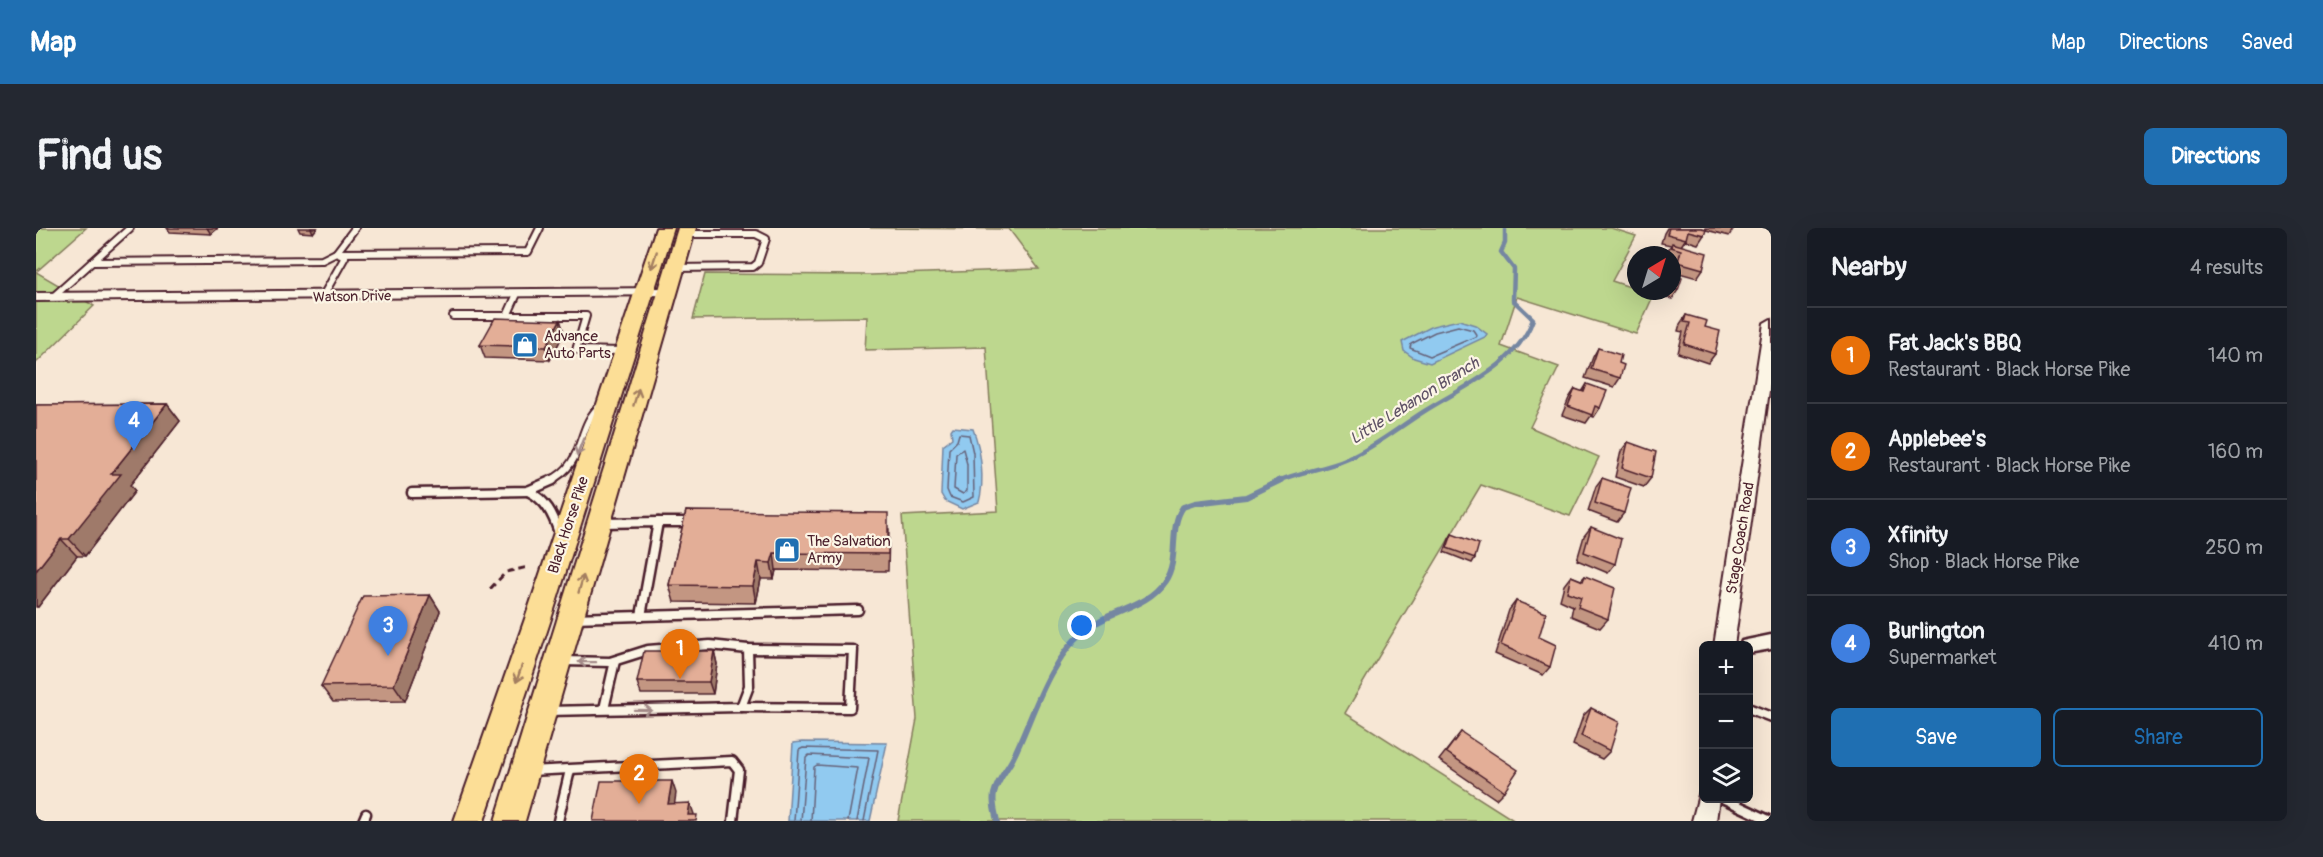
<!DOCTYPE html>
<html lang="en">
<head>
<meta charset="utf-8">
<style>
  :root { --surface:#171b24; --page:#242831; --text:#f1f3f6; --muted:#9ea1a6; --line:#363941; --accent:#1f6fb2 }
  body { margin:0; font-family:Pangolin,sans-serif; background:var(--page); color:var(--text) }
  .controls { position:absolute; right:18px; bottom:18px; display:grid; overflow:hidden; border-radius:9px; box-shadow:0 6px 24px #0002 }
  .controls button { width:54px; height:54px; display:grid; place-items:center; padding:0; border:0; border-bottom:2px solid var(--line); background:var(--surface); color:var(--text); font:30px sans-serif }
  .compass { position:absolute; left:1591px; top:18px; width:54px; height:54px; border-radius:50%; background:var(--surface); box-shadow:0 6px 24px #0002; rotate:38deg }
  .you { position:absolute; left:1046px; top:398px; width:21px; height:21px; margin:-15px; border:4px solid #fff; border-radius:50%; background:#1a73e8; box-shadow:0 0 0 9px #1a73e833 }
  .badge { display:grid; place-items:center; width:39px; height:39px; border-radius:50%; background:var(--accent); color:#fff; font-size:20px; font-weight:700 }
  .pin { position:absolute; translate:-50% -50px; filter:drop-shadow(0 2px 3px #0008) }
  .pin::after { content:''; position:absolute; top:32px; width:21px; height:18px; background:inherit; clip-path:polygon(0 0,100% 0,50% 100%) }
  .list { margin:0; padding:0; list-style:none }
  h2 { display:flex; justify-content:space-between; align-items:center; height:78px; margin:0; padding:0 24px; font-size:26px }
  h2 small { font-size:20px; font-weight:400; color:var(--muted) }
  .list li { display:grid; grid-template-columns:39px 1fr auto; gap:18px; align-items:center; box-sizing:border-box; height:96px; padding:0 24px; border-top:2px solid var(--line) }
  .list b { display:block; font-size:22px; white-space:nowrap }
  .list p { margin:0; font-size:20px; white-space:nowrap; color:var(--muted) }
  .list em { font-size:20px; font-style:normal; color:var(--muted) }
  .actions { display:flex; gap:12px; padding:18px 24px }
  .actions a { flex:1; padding:14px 0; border:2px solid var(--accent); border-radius:9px; text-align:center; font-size:21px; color:var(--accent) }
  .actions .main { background:var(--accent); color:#fff }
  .icon { flex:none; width:33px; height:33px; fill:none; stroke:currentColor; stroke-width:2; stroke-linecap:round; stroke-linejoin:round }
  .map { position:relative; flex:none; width:1735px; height:593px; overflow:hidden; border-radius:9px }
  header { display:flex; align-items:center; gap:36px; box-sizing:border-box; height:84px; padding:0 30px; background:var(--accent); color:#fff }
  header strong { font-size:28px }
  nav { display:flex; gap:33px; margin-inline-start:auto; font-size:21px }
  .intro { display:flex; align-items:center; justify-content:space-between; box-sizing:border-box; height:144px; padding:0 36px }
  h1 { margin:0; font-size:42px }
  .button { padding:15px 27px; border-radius:9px; background:var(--accent); color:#fff; font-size:21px; font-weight:700 }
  main { display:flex; gap:36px; padding:0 36px }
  aside { flex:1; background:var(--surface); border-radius:9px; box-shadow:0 6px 24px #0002 }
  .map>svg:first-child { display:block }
</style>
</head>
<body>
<header>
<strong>Map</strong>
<nav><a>Map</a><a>Directions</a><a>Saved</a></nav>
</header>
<div class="intro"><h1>Find us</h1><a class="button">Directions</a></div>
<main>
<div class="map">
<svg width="1735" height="593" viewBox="0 0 1735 593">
  <rect width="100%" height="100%" fill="#f7e7d5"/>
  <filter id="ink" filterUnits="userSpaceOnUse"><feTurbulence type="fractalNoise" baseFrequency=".0167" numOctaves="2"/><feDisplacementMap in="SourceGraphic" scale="12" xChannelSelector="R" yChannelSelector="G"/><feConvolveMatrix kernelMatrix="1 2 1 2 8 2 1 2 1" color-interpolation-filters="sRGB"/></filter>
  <g filter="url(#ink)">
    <g fill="#bdd78e" stroke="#847b5c" stroke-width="1.5">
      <polygon points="0,0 50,0 0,44 58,78 0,135"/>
      <polygon points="834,0 1575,0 1600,8 1576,53 1600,61 1600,63 1618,66 1600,106 1481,69 1465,118 1523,139 1494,199 1563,229 1534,288 1445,257 1309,485 1479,593 862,593 881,491 866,288 962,283 950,119 829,122 831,89 657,91 669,46 835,47 1003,41 973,1"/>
    </g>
    <g fill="#91caf0" stroke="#7586a1" stroke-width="1.5">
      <polygon points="1423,92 1439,97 1451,106 1449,109 1394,135 1378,130 1368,123 1366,114 1397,98"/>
      <path d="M917 199 937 201C945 222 949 252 943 274L926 281 909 273 905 266 907 217 916 210 915 202Z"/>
      <polygon points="766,514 851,515 834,593 752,593 757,515"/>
    </g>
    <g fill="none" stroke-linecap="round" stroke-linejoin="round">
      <g stroke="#66637a" stroke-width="1.5">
        <polygon points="1422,98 1437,102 1441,108 1394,128 1374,120 1375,116 1399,104"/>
        <polygon points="923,206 933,207 937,225 938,269 927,274 914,269 911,262 913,221 921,213"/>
        <polygon points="927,221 931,236 931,263 927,266 918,261 920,226"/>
        <polyline points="758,593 763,522 767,520 842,522 828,593"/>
        <polyline points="765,593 770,530 773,527 833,530 821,593"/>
        <polyline points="775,593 778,539 781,537 822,540 812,593"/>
      </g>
      <path stroke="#7586a1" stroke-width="4.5" d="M1242 253C1265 243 1290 241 1312 231 1339 219 1362 200 1387 184 1426 159 1481 138 1497 91L1477 72 1478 41 1465 24 1469 15V0"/>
      <path stroke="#7586a1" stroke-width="6" d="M961 593C959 584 956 575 958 566 961 552 971 542 977 530 998 487 1010 436 1048 403 1073 382 1110 381 1129 353 1144 331 1132 300 1147 279L1159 275 1210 269 1245 252"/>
      <defs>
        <g id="service-far1">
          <polyline points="56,34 286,32 300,25 492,24 504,0"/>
          <polyline points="640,40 717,39 722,35 730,11 720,6 650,6"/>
          <polyline points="287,68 309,29 300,25 319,0"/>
          <polyline points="17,69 94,0"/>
          <polyline points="417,88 471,88 481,66"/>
          <polyline points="471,88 550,88 540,122 586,123"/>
          <path d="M513 253C551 236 539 199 565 177"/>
        </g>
        <g id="service">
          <path d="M492 263C510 272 517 286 523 305"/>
          <polyline points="376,265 492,263 517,252"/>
          <polyline points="622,294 657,294"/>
          <polyline points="605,388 822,382"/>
          <polyline points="537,390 605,388 622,294 567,295"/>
          <polyline points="705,479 814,480 817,422 712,421"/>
          <polyline points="1712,480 1735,489"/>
          <polyline points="568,481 579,433"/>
          <polyline points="511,483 705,479 713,458 712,421 674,417 612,422 574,434 527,433"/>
          <polyline points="493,543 696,533 703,542 697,593"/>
          <polyline points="1686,570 1735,593"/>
          <polyline points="327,593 330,586"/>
          <polyline points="522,593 534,542"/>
        </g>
        <polygon id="minor" points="1735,407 1735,421 1712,425 1712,418 1704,418 1706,413"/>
        <g id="tertiary">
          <polygon points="632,60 639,64 637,67 0,73 0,65"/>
          <polygon points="1735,91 1735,148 1698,418 1678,418 1728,95"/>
          <polygon points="1668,561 1668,570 1683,570 1680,593 1656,593 1664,563"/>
        </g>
        <g id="trunk">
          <polygon points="620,0 638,0 517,385 448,593 418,593 491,385"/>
          <polygon points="642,0 660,0 489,593 459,593"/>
        </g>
      </defs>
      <use href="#service-far1" stroke="#4a1f2b" stroke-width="10"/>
      <use href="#service" stroke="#4a1f2b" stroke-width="13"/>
      <use href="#minor" stroke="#4a1f2b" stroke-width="5"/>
      <use href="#tertiary" stroke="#4a1f2b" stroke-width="4"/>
      <use href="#trunk" stroke="#4a1f2b" stroke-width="4"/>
      <polyline stroke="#4a1f2b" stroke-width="3" stroke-dasharray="7 5" stroke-linecap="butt" points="454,361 470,344 492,339"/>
      <use href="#service-far1" stroke="#fcf5e5" stroke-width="6"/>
      <use href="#service" stroke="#fcf5e5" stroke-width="8"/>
      <use href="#minor" fill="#fcf5e5" fill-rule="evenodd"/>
      <use href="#tertiary" fill="#fcf5e5" fill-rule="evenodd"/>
      <use href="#trunk" fill="#fcde96" fill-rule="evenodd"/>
    </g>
    <g fill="#c39682" stroke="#4a1f2b" stroke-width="1.5">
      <polygon points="131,0 182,0 175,6 134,4"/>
      <polygon points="262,0 281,0 277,5 264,4"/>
      <polygon points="1631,0 1665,0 1668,1 1669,0 1698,0 1693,8 1670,2 1668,7 1662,16 1649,12 1645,18 1667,41 1661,50 1636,43 1640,31 1636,30 1636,27 1629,27 1635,17 1625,15 1628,5"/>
      <polygon points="1636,47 1642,62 1636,71 1611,63 1636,63"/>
      <polygon points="1650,87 1669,99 1679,126 1672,135 1642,125 1647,104 1642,103 1644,96"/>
      <polygon points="524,92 528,105 514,132 449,130 444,117"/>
      <polygon points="1562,120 1583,135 1584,150 1578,159 1549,150 1557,129"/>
      <polygon points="1551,156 1564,180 1558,189 1555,188 1550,195 1526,187 1533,170 1539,161 1546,164"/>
      <polygon points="131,176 144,193 94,257 99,263 49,328 41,328 2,379 0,379 0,177"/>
      <polygon points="1592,214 1615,250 1608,259 1579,249 1585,223"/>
      <polygon points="1566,250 1588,285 1581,294 1552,283 1560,258"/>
      <polygon points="650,283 853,301 852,343 740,342 738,351 725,351 720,375 638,374 633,357"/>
      <polygon points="1555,299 1579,336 1572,345 1541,332 1548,308"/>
      <polygon points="1416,306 1439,330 1436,335 1408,324 1413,311"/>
      <polygon points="1535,348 1545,352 1549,348 1572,391 1564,400 1535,388 1537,378 1524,372 1528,357"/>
      <polygon points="394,367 404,383 369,473 297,474 285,458"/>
      <polygon points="1480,373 1514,439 1507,447 1459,426 1473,382"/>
      <polygon points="678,423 681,436 677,466 605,466 601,454"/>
      <polygon points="1555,480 1574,523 1566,531 1537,517 1547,488"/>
      <polygon points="1425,504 1468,563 1460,571 1403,532"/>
    </g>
    <g fill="#9f7a6a" stroke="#4a1f2b" stroke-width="1.5">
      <polygon points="171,0 182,0 175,6"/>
      <polygon points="275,0 281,0 277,5"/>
      <polygon points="524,92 528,105 514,132 510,119"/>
      <polygon points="131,176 144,193 94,257 99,263 49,328 33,311 75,246"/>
      <polygon points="25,311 41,328 2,379 0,378 0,343"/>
      <polygon points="738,325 740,342 738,351 735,335"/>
      <polygon points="722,334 725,351 720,375 717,358"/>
      <polygon points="394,367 404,383 369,473 358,457"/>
      <polygon points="678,423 681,436 677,466 673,454"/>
      <polygon points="636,553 640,565 637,587 632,576"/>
      <polygon points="654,575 658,586 657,593 652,587"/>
    </g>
    <g fill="#e3ae97" stroke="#4a1f2b" stroke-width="1.5">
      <polygon points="1633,0 1665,0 1670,1 1668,7 1652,3 1650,11 1631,6"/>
      <polygon points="1636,15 1671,25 1667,41 1642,34 1645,22 1635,19"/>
      <polygon points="1636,47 1646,50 1642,62 1636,60"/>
      <polygon points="1650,87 1671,93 1669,99 1684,103 1679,126 1648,116 1654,95 1648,94"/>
      <polygon points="459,90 524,92 510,119 444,117"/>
      <polygon points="1562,120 1585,127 1583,135 1588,137 1584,150 1555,141"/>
      <polygon points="1551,156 1571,163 1564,180 1559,178 1556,187 1532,178 1539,161 1548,164"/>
      <polygon points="131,176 75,246 85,246 33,311 25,311 0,343 0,177"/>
      <polygon points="1592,214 1620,224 1615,250 1586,240"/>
      <polygon points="1566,250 1595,260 1588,285 1559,275"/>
      <polygon points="650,283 852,285 852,326 738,325 735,335 722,334 717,358 633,357"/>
      <polygon points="1555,299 1585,311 1579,336 1548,324"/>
      <polygon points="1416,306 1443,316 1439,330 1411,320"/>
      <polygon points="1535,348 1547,353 1549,348 1579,360 1572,391 1542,379 1545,369 1531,364"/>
      <polygon points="394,367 358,457 285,458 327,368"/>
      <polygon points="1480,373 1510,385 1503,409 1520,417 1514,439 1465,417"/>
      <polygon points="608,423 678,423 673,454 601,454"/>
      <polygon points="1555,480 1583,494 1574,523 1545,508"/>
      <polygon points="1425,504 1482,542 1468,563 1410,524"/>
      <polygon points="565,553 636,553 632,576 654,575 652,587 661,587 660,593 557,593"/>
    </g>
    <defs><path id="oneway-shaft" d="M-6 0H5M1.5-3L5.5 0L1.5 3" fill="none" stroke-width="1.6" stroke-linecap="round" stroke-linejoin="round" transform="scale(1.5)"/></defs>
    <g stroke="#a37e60">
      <use href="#oneway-shaft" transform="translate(618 32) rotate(108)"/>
      <use href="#oneway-shaft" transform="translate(600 169) rotate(-73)"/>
      <use href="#oneway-shaft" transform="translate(545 356) rotate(-74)"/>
      <use href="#oneway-shaft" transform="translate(483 446) rotate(109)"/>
    </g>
    <g stroke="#a38a88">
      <use href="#oneway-shaft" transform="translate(544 219) rotate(111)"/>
      <use href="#oneway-shaft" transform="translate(551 434) rotate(-179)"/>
      <use href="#oneway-shaft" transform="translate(607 482) rotate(1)"/>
    </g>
  </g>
  <defs>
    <symbol id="shop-square" viewBox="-11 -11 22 22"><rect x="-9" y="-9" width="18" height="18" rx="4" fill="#1f6fb2" stroke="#fcf5e5"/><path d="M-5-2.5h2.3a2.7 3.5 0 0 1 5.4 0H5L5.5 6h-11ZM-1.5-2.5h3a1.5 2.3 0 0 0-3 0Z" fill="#fff"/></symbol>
  </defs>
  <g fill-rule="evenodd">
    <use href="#shop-square" x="474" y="102" width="30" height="30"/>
    <use href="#shop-square" x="736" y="307" width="30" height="30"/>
  </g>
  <g text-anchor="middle" stroke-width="4.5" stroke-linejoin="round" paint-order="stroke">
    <g font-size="14" fill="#4a1f2b" stroke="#fcf5e5">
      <text transform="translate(316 68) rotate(-1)" y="5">Watson Drive</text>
    </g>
    <g font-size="15" fill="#4a1f2b" stroke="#fcf5e5" text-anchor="start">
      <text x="508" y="113">Advance<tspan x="508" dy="17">Auto Parts</tspan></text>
      <text x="771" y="318">The Salvation<tspan x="771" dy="17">Army</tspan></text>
    </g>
    <g font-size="15" fill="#4a1f2b" stroke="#fcf5e5">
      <text transform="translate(532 297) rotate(-72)" y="5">Black Horse Pike</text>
      <text transform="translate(1704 310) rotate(-81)" y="5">Stage Coach Road</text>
    </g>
    <g font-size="16" font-style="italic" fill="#5f5266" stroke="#fcf5e5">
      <text transform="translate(1378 172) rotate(-32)" y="6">Little Lebanon Branch</text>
    </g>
  </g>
</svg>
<div class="controls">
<button>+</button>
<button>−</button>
<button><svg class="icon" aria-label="layers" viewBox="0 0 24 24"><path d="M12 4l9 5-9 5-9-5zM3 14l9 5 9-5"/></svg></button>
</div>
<svg class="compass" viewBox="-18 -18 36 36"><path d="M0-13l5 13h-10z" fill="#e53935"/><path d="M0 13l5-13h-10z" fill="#9ea1a6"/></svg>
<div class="you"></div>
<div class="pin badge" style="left:644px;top:451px;background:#e8710a">1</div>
<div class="pin badge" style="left:603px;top:576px;background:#e8710a">2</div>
<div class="pin badge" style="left:352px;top:428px;background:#3f7fe0">3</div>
<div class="pin badge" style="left:98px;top:223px;background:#3f7fe0">4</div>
</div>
<aside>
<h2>Nearby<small>4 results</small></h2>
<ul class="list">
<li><span class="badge" style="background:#e8710a">1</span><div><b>Fat Jack's BBQ</b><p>Restaurant · Black Horse Pike</p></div><em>140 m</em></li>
<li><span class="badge" style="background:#e8710a">2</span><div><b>Applebee's</b><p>Restaurant · Black Horse Pike</p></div><em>160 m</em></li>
<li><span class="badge" style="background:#3f7fe0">3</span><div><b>Xfinity</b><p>Shop · Black Horse Pike</p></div><em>250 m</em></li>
<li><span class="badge" style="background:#3f7fe0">4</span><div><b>Burlington</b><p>Supermarket</p></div><em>410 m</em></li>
</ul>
<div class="actions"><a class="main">Save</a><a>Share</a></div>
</aside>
</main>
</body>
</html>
